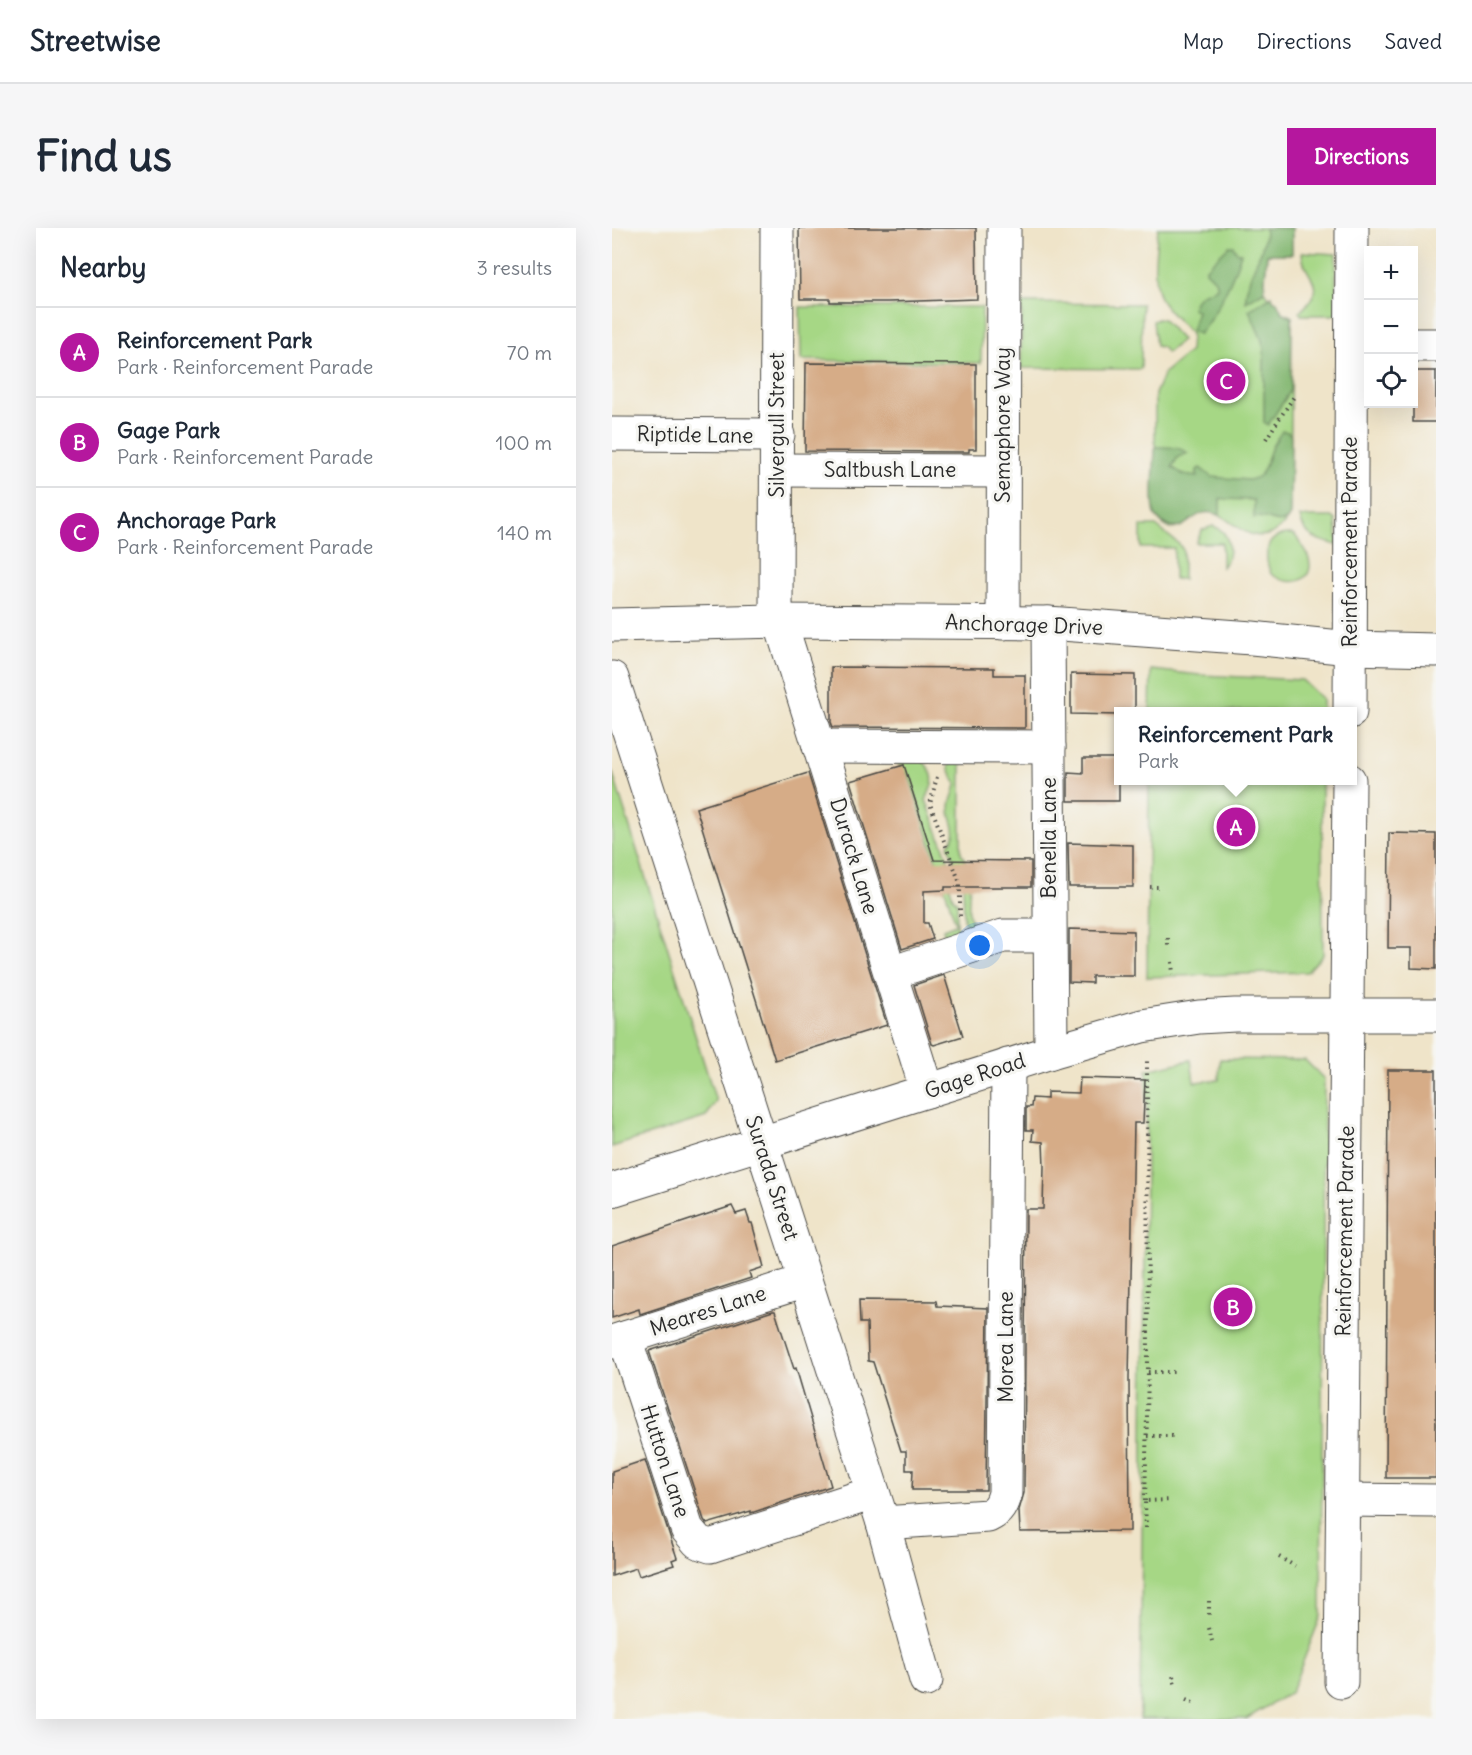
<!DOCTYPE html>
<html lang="en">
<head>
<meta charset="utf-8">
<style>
  :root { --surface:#fff; --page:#f6f6f7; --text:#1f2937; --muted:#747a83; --line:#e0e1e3; --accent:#b5179e }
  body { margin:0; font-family:Delius,sans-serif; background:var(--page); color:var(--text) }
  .controls { position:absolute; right:18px; top:18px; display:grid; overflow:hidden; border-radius:0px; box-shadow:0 6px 24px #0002 }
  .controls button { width:54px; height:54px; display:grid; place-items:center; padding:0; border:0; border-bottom:2px solid var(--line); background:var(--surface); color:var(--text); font:30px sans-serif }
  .you { position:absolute; left:368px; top:718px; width:21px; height:21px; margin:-15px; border:4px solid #fff; border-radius:50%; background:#1a73e8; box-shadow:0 0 0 9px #1a73e833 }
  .badge { display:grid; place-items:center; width:39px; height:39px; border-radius:50%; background:var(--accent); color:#fff; font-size:20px; font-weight:700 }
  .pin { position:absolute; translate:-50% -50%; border:3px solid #fff; box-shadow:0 2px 6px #0006 }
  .popup { position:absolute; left:502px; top:479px; width:243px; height:78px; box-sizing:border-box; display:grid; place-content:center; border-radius:0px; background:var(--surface); filter:drop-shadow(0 2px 4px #0005); font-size:20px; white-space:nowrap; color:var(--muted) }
  .popup b { font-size:22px; color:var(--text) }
  .popup::after { content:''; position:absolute; left:50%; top:100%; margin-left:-12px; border:12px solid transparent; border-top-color:var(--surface) }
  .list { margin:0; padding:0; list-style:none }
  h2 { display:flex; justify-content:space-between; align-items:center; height:78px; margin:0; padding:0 24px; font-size:26px }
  h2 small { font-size:20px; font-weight:400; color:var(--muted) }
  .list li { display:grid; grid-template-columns:39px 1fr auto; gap:18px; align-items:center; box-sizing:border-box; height:90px; padding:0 24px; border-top:2px solid var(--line) }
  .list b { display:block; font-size:22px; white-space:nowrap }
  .list p { margin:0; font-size:20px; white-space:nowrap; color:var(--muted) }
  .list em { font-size:20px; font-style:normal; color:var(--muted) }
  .icon { flex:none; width:33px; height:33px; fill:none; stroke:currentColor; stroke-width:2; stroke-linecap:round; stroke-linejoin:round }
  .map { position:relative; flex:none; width:824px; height:1491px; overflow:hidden; border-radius:0px }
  header { display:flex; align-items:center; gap:36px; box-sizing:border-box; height:84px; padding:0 30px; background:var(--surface); border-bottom:2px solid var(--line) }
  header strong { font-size:28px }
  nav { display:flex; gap:33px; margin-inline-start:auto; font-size:21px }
  .intro { display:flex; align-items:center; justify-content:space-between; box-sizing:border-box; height:144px; padding:0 36px }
  h1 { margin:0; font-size:42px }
  .button { padding:15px 27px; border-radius:0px; background:var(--accent); color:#fff; font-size:21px; font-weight:700 }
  main { display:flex; gap:36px; padding:0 36px }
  aside { flex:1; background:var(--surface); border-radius:0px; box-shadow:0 6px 24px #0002 }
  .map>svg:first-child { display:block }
</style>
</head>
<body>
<header>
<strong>Streetwise</strong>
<nav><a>Map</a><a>Directions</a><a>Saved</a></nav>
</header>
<div class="intro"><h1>Find us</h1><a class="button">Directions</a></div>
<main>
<aside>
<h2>Nearby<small>3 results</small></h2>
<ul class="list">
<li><span class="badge">A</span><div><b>Reinforcement Park</b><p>Park · Reinforcement Parade</p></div><em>70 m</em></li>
<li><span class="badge">B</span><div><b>Gage Park</b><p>Park · Reinforcement Parade</p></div><em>100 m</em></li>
<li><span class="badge">C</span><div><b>Anchorage Park</b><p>Park · Reinforcement Parade</p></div><em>140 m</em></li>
</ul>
</aside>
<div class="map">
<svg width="824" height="1491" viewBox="0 0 824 1491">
  <rect width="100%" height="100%" fill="#f6f6f2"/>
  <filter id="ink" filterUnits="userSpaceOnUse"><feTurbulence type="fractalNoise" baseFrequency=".0167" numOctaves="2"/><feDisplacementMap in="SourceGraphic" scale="12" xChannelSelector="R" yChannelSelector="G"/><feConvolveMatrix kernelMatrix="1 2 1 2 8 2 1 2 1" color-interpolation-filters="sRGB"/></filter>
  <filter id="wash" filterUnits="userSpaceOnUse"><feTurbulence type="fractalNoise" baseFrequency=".008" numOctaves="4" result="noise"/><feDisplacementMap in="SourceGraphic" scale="24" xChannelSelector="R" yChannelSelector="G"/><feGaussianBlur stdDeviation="1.35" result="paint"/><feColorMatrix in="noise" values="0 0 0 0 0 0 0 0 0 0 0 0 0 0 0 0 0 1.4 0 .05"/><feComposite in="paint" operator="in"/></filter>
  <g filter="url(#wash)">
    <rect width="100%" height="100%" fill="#efe4c9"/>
    <g fill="#a6d785" stroke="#688158" stroke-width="1.5">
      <path d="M546 0H680V26H655L652 63 670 84 680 89 678 285C675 292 671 299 664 303 635 321 614 282 595 283 576 285 564 319 543 287V166L552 145 578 123 579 106C570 96 557 85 550 74 538 52 544 25 546 0Z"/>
      <path d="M690 24 724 26V86L720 87H689L688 84C720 53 690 51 690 24Z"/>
      <polygon points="410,75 530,76 529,141 409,140"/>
      <polygon points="188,79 370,79 369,135 189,132"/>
      <polygon points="546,91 551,91 570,112 555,125 550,119 544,118 541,93"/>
      <path d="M688 289H720L724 292 726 317C708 313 692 310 688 289Z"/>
      <polygon points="529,298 544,298 567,316 571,322 571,351 562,351 562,320 529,320"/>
      <path d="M601 298C618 303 622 326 610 339V315H584L590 302Z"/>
      <path d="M669 307C686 304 683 308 690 318 712 348 684 364 659 346 653 332 651 313 669 307Z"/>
      <polygon points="539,442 588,447 690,452 710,471 710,483 538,483"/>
      <path d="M287 532H310C325 548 322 554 314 572L339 639 335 648 341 670 345 674V697L348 708 334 713 331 701 344 696 297 547 287 540Z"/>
      <path d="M336 532H349V625C364 641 355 665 357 685 358 692 362 696 362 703L359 704 352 693 351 655 336 617C350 603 337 595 338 579 338 571 344 563 344 555L337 541Z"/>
      <polygon points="0,543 104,873 94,889 0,919"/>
      <polygon points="537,553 710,553 711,727 695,744 535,749"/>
      <polygon points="608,831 693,832 712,851 709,1388 679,1464 634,1491 528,1491 535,842 579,832 582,854 607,852"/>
    </g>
    <g fill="#84b872" stroke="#58724e" stroke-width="1.5">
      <path d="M653 0H680V26H655L652 63 634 74C632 48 654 26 653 0Z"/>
      <path d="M617 18H621L625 24 629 25C622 49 604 87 587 106L579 103 585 83 580 80 585 70 590 66 605 60V54L594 43V40Z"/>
      <polygon points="660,68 661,72 665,74 670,84 680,89 679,162 656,197 652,194 652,121 649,110 637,82"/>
      <path d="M670 203 676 204 679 208 678 287 675 292C662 298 655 286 642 290V272L608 271V288C581 273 576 311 553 296 549 294 545 291 543 286 538 272 543 236 543 219 555 219 566 218 576 225L566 229 560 239 572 247 585 249V242L588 240 600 249 637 252C653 249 653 237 658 224 660 216 666 210 670 203Z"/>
    </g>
    <g id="blocks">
      <g fill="#d6ac87">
        <polygon points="187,0 364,0 365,71 276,74 218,74 218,71 188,71"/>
        <polygon points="194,135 364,136 364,221 357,221 357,224 193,223"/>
        <rect x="801" y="143" width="23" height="51"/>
        <polygon points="219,439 382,440 382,447 413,447 413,500 221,499 219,494"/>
        <polygon points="459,446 523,447 523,483 507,483 507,487 459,486"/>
        <polygon points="471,530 507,530 507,573 456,573 456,544 471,545"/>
        <polygon points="292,537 322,632 419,633 419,659 333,659 333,662 312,663 312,695 316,695 321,711 290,721 238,553"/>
        <polygon points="196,545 275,797 163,832 84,580"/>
        <polygon points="777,605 824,606 824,741 799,740 799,720 776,720"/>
        <polygon points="456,615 521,617 521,659 457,659"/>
        <polygon points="457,701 522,703 522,748 480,748 480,755 457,754"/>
        <polygon points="332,747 351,808 322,817 320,816 302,757"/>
        <polygon points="776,842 824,842 824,1250 774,1250"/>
        <polygon points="468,850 533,852 531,895 522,895 517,1151 518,1303 408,1304 407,1282 412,1265 414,981 431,981 432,938 431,914 420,913 421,902 414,902 414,879 419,879 420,870 435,871 435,864 467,865"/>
        <polygon points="120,978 124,986 134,983 138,995 140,995 152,1039 137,1044 139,1050 28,1086 27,1081 0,1090 0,1018"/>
        <polygon points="247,1072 324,1073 325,1078 376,1080 374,1262 300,1262 301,1242 294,1242 294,1223 289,1223 261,1134 256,1133 255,1095 248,1095"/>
        <polygon points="161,1083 163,1083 182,1141 184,1140 219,1258 139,1285 139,1283 95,1296 92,1292 37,1123"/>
        <polygon points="33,1232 65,1330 60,1332 62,1337 27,1348 24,1340 0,1348 0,1243"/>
      </g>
    </g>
  </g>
  <g filter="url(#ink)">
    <use href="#blocks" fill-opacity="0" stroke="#484743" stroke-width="1.5"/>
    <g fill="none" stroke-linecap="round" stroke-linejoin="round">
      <defs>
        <g id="street">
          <polyline points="802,117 824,117"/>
          <polyline points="0,206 166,207"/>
          <polyline points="165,242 391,243"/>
          <polyline points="164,393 165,0"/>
          <polyline points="168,393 315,863"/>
          <polyline points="391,395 392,0"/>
          <polyline points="436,395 439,824"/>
          <polyline points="0,397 164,393 436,395 640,410 738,420 824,422"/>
          <polyline points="0,450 271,1295 314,1452"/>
          <polyline points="738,484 740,0"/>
          <polyline points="207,518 437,519"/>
          <polyline points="279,745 391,708 437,708"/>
          <polyline points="0,962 439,824 530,798 587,789 623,787 824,787"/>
          <polyline points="13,1110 75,1301 86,1314 98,1318 261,1265"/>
          <polyline points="0,1114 193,1053"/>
          <polyline points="731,1272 824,1273"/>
          <path d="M271 1295 376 1288C387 1283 390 1276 393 1265L396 837"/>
          <polyline points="729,1454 737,552"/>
        </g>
      </defs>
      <use href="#street" stroke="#484743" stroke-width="35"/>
      <g stroke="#484743" stroke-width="4" stroke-dasharray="1.5 4.5" stroke-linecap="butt">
        <polyline points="654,211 683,167"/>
        <polyline points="325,549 318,576 348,655 348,690"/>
        <polyline points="538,659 550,659"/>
        <polyline points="556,710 556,721"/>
        <polyline points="560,734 561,746"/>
        <polyline points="536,1144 562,1144"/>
        <polyline points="535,1208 562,1208"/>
        <polyline points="533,1273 536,1144 535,833"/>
        <polyline points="534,1300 533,1273 559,1272"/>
        <polyline points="667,1329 683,1338"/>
        <polyline points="597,1373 597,1387"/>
        <polyline points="597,1400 600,1413"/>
        <polyline points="561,1448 564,1459"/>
        <polyline points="574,1472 583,1476"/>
      </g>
      <use href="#street" stroke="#fff" stroke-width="33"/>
    </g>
  </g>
  <g text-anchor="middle" stroke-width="6" stroke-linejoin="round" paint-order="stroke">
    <g font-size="21" fill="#2b2b2b" stroke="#f6f6f2">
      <text transform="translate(165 197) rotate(-90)" y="7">Silvergull Street</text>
      <text transform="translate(391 197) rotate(-90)" y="7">Semaphore Way</text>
      <text transform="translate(83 207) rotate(1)" y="7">Riptide Lane</text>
      <text x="278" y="249">Saltbush Lane</text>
      <text transform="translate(738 314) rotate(-90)" y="7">Reinforcement Parade</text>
      <text transform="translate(412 397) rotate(2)" y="7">Anchorage Drive</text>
      <text transform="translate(437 610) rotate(-90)" y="7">Benella Lane</text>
      <text transform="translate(242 628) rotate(73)" y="7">Durack Lane</text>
      <text transform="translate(363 848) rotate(-18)" y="7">Gage Road</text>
      <text transform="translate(160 950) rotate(72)" y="7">Surada Street</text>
      <text transform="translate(733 1003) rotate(-89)" y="7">Reinforcement Parade</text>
      <text transform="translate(96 1083) rotate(-18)" y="7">Meares Lane</text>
      <text transform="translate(394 1119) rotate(-90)" y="7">Morea Lane</text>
      <text transform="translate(53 1233) rotate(72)" y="7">Hutton Lane</text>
    </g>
  </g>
</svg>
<div class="controls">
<button>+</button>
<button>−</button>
<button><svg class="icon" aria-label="locate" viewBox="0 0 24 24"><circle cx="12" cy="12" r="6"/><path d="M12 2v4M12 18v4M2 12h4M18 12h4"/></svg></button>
</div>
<div class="you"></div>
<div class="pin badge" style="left:624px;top:599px">A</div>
<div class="popup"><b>Reinforcement Park</b>Park</div>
<div class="pin badge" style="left:621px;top:1079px">B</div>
<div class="pin badge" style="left:614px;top:153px">C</div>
</div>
</main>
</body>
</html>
